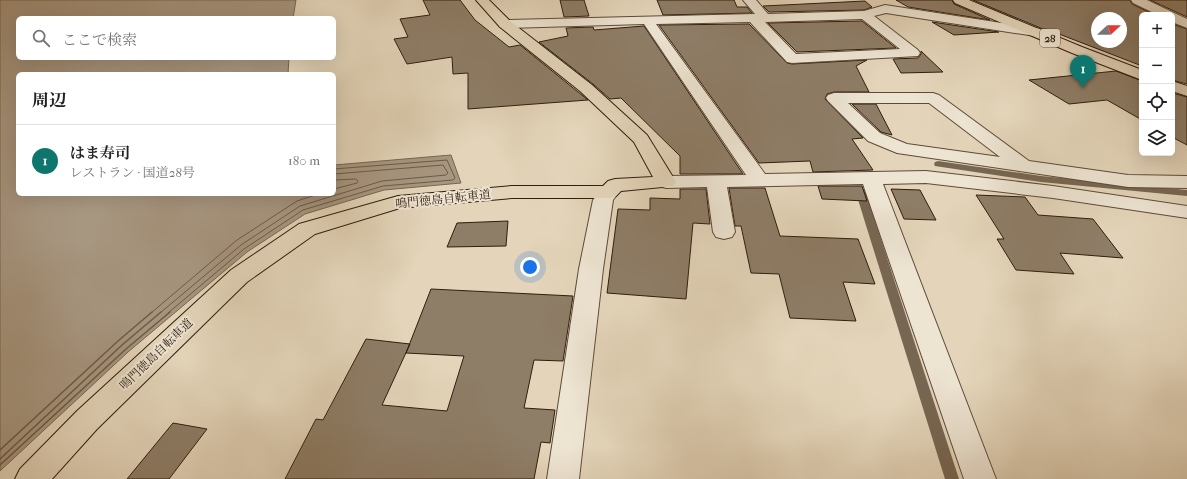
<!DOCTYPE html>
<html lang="ja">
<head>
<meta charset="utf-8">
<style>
  :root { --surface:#fff; --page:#f6f6f6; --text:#222; --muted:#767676; --line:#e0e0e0; --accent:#0f766e }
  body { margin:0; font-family:"IM FELL French Canon","Noto Serif JP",serif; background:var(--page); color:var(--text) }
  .controls { position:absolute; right:12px; top:12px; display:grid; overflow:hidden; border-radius:6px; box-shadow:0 4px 16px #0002 }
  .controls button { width:36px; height:36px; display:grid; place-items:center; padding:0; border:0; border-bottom:1px solid var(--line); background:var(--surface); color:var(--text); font:20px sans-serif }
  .compass { position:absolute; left:1091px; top:12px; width:36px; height:36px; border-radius:50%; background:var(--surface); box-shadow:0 4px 16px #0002; rotate:68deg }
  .you { position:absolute; left:530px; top:267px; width:14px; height:14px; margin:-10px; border:3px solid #fff; border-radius:50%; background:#1a73e8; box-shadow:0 0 0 6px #1a73e833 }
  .badge { display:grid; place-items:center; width:26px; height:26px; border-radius:50%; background:var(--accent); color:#fff; font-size:13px; font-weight:700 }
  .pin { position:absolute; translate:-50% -33px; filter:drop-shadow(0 1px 2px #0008) }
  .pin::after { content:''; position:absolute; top:21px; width:14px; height:12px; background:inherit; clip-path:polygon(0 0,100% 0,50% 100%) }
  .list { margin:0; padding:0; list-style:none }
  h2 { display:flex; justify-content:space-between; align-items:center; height:52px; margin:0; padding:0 16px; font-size:17px }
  h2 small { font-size:13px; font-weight:400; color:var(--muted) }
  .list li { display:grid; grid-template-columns:26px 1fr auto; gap:12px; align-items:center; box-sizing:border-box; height:72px; padding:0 16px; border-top:1px solid var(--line) }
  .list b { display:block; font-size:15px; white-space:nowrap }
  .list p { margin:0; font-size:13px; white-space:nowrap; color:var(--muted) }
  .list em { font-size:13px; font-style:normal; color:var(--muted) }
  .icon { flex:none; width:22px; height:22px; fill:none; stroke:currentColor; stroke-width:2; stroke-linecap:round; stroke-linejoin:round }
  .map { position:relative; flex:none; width:1187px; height:479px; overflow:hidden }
  .search { position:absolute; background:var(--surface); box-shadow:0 4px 16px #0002; left:16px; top:16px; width:320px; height:44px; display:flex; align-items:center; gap:10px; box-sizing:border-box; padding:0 14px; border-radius:6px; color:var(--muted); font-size:15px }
  .panel { position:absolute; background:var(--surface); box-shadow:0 4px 16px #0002; left:16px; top:72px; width:320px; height:124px; border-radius:6px }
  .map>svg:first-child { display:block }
</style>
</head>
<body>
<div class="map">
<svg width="1187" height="479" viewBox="0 0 1187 479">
  <rect width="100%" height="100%" fill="#e4d5ba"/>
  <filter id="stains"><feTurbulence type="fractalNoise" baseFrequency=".005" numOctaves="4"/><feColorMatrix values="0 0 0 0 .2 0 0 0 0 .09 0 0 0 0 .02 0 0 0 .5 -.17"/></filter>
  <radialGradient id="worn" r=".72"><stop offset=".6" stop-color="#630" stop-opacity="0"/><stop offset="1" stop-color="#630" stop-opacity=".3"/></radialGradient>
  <polygon fill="#a79680" stroke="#776652" points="0,0 296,0 293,18 18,18 18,58 289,58 288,74 18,74 18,194 334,194 334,165 451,155 461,183 384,190 305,214 247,252 128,352 0,471"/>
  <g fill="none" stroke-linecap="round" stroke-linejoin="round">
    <g stroke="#6c5a47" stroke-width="1">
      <polyline points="334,180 356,179 358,181 357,183 334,189"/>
      <polyline points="151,313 237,240 297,201 318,194"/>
      <polyline points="160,313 241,245 300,206 382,181 446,175 448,173 443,165 334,174"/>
      <polyline points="168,313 244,249 303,210 383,186 453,180 455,178 447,160 334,169"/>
    </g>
    <g stroke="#6c5a47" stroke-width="1.5">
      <polyline points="0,450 118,341 152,312"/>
      <polyline points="0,459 122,345 161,312"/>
      <polyline points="0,465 126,349 170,312"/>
    </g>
    <g fill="#776652" fill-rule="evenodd">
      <polygon points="938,161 1041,176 1187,190 1187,196 1041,182 935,166 934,164 935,162"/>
      <polygon points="860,187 865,190 959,479 945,479 855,190"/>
    </g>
  </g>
  <g fill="#8e7d67" stroke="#301d0e" fill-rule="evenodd">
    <polygon points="423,0 460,0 475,20 509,47 520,45 588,100 468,109 468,73 453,74 452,57 407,64 394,39 408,37 400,19 430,15"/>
    <polygon points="560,0 584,0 589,16 564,17"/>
    <polygon points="657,0 734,0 737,7 747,7 752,13 663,15"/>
    <polygon points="896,0 952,0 954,4 990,20 908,7"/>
    <path d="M973 0H1130L1132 4 1155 15H1142V66L1046 29H1043ZM1097 18H1121V42H1097Z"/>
    <polygon points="1150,0 1187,0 1187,17"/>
    <polygon points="865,1 872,7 864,10 769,12 763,6"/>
    <polygon points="862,21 896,48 797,52 768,23"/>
    <polygon points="932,22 999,32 954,35"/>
    <polygon points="749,24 787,63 792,64 867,60 856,66 869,92 834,92 827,94 825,99 863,138 852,139 873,170 813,172 810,161 759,163 659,25"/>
    <polygon points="1172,24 1187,29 1187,84 1172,80"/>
    <polygon points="644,26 743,174 680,174 680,156 621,98 610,99 593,84 539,42 568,36 566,28 593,27 594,30"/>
    <polygon points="921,51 943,72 901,73 893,59 918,58 921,54"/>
    <polygon points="1116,71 1142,81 1142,120 1107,100 1069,104 1029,80"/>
    <polygon points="1172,93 1187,97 1187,145 1172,137"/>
    <polygon points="852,104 876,104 892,135 881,132"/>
    <polygon points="818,186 862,186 867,201 822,199"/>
    <polygon points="729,188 765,188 780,236 858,239 875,284 843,282 856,321 790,318 779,274 751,273 741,226 735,226"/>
    <polygon points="680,189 706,189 710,224 693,223 686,299 607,293 618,209 650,210 650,198 680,199"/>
    <polygon points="891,189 920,190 936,220 904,219"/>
    <polygon points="976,195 1025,197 1038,215 1093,219 1123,258 1060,253 1074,274 1016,270 997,239 1004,239"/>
    <polygon points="508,221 506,246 447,247 457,223"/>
    <polygon points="431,289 573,296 563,361 534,360 524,408 555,410 550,443 541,442 534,479 285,479 316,419 323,420 366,339 410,344 382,405 447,411 464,356 406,353"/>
    <polygon points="173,423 207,429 169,479 127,479"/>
  </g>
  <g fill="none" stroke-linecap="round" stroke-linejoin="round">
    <defs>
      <g id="minor">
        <path d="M743 0H756L768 14 864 11 885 5 1035 28 1040 29 1042 32 1040 35 1035 36 886 13 874 16 918 50 920 53 918 56 792 63 787 62 750 22 656 24 765 174 926 171 1053 186 1187 206V218L1053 198 926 183 883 184 996 479H964L863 184 727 187 735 232 732 237 724 239 716 237 713 232 707 187 666 188 659 186 656 182 659 178 666 176 746 175 644 24 505 28 500 27 498 24 500 21 505 20 755 14ZM862 19 900 49 796 54 765 22Z"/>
        <polygon points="1131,0 1147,0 1187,19 1187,28 1172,22 1172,15 1158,15 1133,3"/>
        <path d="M834 93H933L939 95 1029 161 1128 175 1187 176V188L1128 187 897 153 868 141 828 101 826 98 828 95ZM848 103H929L1000 157 907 144 880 133Z"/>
        <polygon points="609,186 616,188 619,192 613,200 603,269 579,479 547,479 579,269 593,200 602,188"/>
      </g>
      <polygon id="major" points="476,0 489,0 510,21 592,85 647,135 676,182 673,186 621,191 616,196 609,198 512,198 400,208 315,234 247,282 97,429 52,479 15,479 20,469 77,411 231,270 299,224 398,196 512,186 603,186 608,181 615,179 653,177 634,142 580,91 500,27"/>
      <g id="highway">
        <polygon points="953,0 969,0 1082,47 1142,70 1142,80 1072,53 955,3"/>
        <polygon points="1172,81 1187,86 1187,96 1172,91"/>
      </g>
    </defs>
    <use href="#minor" stroke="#5d4b39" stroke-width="2"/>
    <use href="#major" stroke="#301d0e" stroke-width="2"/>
    <use href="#highway" stroke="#301d0e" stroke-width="2"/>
    <use href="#minor" fill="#ede4d2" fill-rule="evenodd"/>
    <use href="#major" fill="#e4d5ba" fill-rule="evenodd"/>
    <use href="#highway" fill="#e4d5ba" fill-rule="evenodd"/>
  </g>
  <g text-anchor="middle" stroke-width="4" stroke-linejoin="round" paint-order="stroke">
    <rect fill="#ede4d2" stroke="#695949" stroke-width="1" x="1040" y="29" width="20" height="18" rx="3"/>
    <g font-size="11" font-weight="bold" fill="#301d0e">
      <text x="1050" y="42">28</text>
    </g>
    <g font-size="12" fill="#301d0e" stroke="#ede4d2">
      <text transform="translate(443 199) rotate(-6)" y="4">鳴門徳島自転車道</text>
      <text transform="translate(156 354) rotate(-44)" y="4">鳴門徳島自転車道</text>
    </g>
  </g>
  <rect width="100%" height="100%" filter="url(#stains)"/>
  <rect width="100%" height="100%" fill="url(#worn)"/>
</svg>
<div class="controls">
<button>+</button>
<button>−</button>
<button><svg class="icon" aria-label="locate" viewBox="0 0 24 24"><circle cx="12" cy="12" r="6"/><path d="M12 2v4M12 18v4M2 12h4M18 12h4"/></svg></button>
<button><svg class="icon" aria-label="layers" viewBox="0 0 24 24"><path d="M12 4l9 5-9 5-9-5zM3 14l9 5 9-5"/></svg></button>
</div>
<svg class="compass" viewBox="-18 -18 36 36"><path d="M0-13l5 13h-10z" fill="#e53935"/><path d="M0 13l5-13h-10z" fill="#767676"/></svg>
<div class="you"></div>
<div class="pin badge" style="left:1083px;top:88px">1</div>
<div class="search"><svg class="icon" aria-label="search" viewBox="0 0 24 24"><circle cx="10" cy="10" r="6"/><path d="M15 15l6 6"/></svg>ここで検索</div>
<section class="panel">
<h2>周辺<small></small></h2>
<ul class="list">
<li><span class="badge">1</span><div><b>はま寿司</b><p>レストラン · 国道28号</p></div><em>180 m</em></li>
</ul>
</section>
</div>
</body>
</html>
